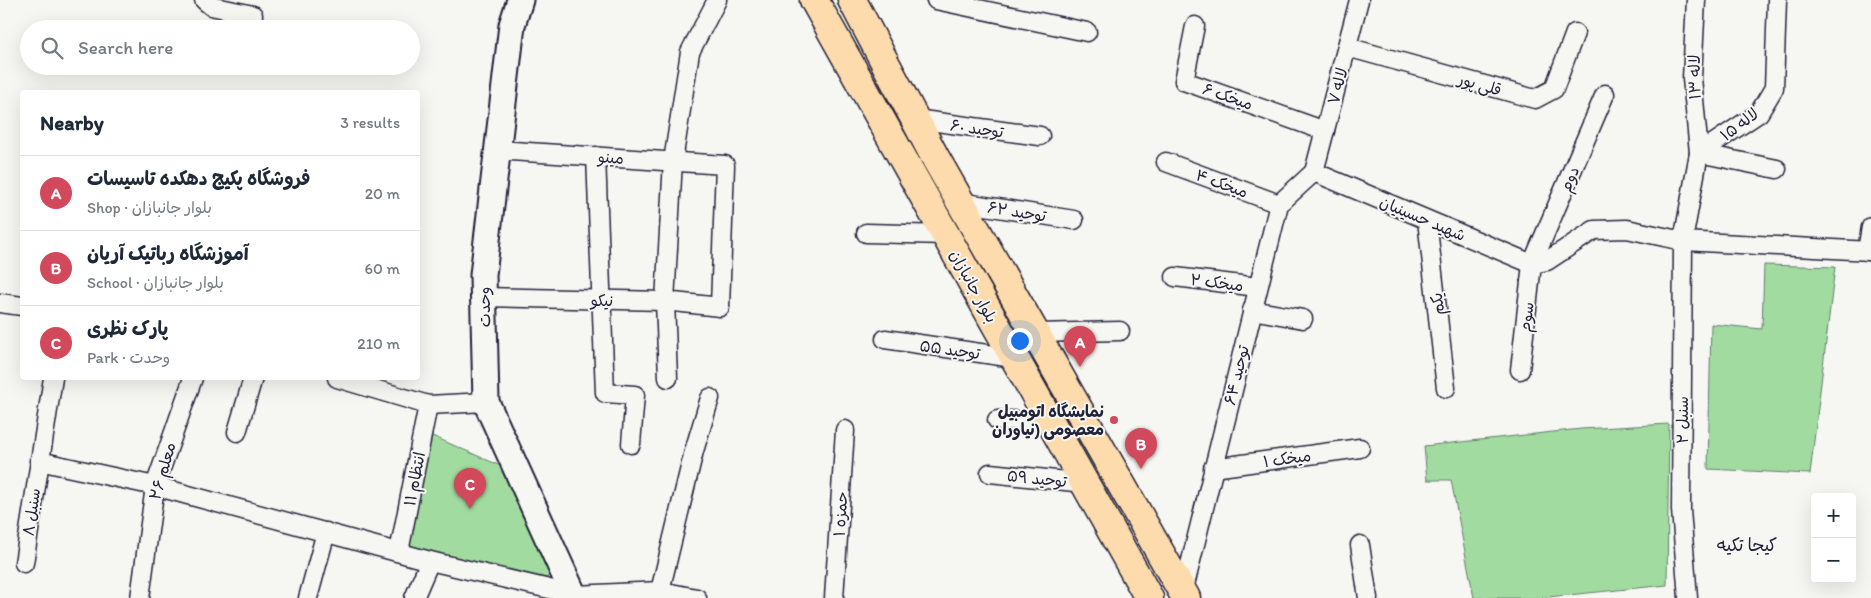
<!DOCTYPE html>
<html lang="en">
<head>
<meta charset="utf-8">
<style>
  :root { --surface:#fff; --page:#f6f6f7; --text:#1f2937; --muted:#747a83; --line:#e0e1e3; --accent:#d1495b }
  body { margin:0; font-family:Itim,"Playpen Sans Arabic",sans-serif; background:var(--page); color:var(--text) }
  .controls { position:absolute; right:15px; bottom:15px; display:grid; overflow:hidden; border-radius:5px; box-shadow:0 5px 20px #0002 }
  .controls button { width:45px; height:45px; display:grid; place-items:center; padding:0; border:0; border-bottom:1px solid var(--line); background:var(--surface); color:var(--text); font:25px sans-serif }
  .you { position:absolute; left:1019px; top:340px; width:18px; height:18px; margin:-12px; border:4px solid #fff; border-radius:50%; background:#1a73e8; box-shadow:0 0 0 8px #1a73e833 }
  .badge { display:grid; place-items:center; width:32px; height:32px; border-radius:50%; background:var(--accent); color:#fff; font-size:16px; font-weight:700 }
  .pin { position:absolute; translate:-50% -41px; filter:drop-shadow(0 1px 2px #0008) }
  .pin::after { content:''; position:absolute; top:26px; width:18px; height:15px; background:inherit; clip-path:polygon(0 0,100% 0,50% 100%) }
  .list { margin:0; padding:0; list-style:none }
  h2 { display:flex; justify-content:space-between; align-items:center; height:65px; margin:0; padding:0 20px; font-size:21px }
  h2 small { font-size:16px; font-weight:400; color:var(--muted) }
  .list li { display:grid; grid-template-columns:32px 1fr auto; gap:15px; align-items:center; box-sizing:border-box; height:75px; padding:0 20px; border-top:1px solid var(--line) }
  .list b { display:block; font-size:19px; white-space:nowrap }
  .list p { margin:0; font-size:16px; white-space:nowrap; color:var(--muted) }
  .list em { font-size:16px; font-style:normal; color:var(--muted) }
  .icon { flex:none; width:28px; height:28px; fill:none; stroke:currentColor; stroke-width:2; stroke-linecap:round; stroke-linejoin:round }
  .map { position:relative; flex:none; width:1871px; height:598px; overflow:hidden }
  .search { position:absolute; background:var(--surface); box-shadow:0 5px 20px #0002; left:20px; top:20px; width:400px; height:55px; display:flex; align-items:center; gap:12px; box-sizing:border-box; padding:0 18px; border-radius:28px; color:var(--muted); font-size:19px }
  .panel { position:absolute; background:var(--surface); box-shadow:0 5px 20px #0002; left:20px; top:90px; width:400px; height:290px; border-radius:5px }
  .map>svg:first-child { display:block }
</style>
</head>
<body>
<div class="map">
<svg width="1871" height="598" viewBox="0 0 1871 598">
  <rect width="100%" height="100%" fill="#f6f6f2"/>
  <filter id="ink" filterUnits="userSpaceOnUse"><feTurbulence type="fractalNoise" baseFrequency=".02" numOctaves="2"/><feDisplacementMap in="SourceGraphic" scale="10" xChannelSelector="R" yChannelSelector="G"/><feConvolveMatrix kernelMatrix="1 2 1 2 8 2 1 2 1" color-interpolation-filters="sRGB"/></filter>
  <g filter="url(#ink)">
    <g fill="#a2dba0" stroke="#627e6e">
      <polygon points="1764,265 1835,267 1810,474 1708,469 1711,324 1762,329"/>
      <polygon points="1669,424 1667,585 1538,598 1474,598 1451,480 1427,480 1424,446 1581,429"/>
      <polygon points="430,435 510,470 550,573 545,581 407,549"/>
    </g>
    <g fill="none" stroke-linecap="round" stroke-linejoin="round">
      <defs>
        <g id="minor">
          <polyline points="204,0 211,6 253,15"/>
          <polyline points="936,0 1087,32"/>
          <polyline points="1696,0 1692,78 1699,153 1777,169"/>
          <polyline points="1195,26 1184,81 1325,131"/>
          <polyline points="1347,47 1535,99 1554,89 1575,33"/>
          <polyline points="915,119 1040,136"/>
          <polyline points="596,156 605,393 635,395 631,444"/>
          <polyline points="1166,162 1279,204"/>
          <polyline points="1314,172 1532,264"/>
          <polyline points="1314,172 1359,0"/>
          <polyline points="960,202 1074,220"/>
          <polyline points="1427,220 1446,388"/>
          <polyline points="866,233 946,235"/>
          <polyline points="1867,251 1871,227"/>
          <polyline points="1532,264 1547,261 1594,230 1627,229 1683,241 1871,251"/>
          <polyline points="1175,277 1258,287"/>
          <polyline points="484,297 665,301 720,307 725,165 496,150"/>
          <polyline points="0,303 22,306"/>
          <polyline points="1252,310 1303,319"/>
          <polyline points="1035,333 1120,331"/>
          <polyline points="885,339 1014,358"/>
          <polyline points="1520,370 1532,264 1605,94"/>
          <polyline points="337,378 428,405 486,402"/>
          <polyline points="668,378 665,301 673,161 690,52 717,0"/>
          <polyline points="997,420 1049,421"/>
          <polyline points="237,432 253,378"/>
          <polyline points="39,461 155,486 430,561 575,595 660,591 697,598"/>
          <polyline points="1213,468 1360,448"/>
          <polyline points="990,473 1084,483"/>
          <polyline points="1360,545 1368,598"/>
          <polyline points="399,552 428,405"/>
          <polyline points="24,563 53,378"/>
          <polyline points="660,591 694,451 710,398"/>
          <polyline points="1183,593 1279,204 1314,172"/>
          <polyline points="140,598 155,486 193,378"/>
          <polyline points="308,598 326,532"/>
          <polyline points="414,598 430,561"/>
          <polyline points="834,598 845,430"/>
          <polyline points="1688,598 1681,510 1683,241 1699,153 1759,113 1774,88 1777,0"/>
        </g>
        <polyline id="secondary" points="520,0 512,25 483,275 486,402 575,598"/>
        <g id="trunk">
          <polyline points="814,0 1149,598"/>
          <polyline points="852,0 936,159 1186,598"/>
        </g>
      </defs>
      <use href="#minor" stroke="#22223b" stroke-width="21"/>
      <use href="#secondary" stroke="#22223b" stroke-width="29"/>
      <use href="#trunk" stroke="#22223b" stroke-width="31"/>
      <use href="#minor" stroke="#f6f6f2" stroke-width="18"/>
      <use href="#secondary" stroke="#f6f6f2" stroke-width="25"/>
      <use href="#trunk" stroke="#fedbac" stroke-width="28"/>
    </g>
  </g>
  <circle fill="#d1495b" stroke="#f6f6f2" stroke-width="2" cx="1114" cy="420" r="5"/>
  <g text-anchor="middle" stroke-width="4" stroke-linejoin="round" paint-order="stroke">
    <g font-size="16" fill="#22223b" stroke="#f6f6f2">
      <text transform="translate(1694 77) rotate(-91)" y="6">لاله ۱۳</text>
      <text transform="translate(1480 84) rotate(16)" y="6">قلی پور</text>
      <text transform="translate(1337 86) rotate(-75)" y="6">لاله ۷</text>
      <text transform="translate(1228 96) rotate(19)" y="6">میخک ۶</text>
      <text transform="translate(1739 124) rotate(-37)" y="6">لاله ۱۵</text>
      <text transform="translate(977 128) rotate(8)" y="6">توحید ۶۰</text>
      <text transform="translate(611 157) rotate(4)" y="6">مینو</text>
      <text transform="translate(1569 179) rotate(-67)" y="6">دوم</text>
      <text transform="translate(1222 183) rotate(20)" y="6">میخک ۴</text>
      <text transform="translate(1017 211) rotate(9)" y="6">توحید ۶۲</text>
      <text transform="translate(1423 218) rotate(23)" y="6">شهید حسینیان</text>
      <text transform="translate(1217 282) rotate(7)" y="6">میخک ۲</text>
      <text transform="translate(974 286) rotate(61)" y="6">بلوار جانبازان</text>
      <text transform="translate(602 300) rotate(1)" y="6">نیکو</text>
      <text transform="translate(1437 304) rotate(-96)" y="6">یکم</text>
      <text transform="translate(484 307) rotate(-91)" y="6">وحدت</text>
      <text transform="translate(1526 317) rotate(-83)" y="6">سوم</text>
      <text transform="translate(950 349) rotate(8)" y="6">توحید ۵۵</text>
      <text transform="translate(1236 375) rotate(-76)" y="6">توحید ۶۴</text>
      <text transform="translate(1682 420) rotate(-90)" y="6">سنبل ۲</text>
      <text transform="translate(1287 458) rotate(-8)" y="6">میخک ۱</text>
      <text transform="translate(162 471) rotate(-74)" y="6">معلم ۲۶</text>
      <text transform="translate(1037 478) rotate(6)" y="6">توحید ۵۹</text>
      <text transform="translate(414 479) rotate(-79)" y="6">انتظام ۱۱</text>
      <text transform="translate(31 512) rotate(-82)" y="6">سنبل ۸</text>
      <text transform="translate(840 514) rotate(-86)" y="6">حمزه ۱</text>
    </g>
    <g font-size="16" font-weight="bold" fill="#22223b" stroke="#f6f6f2" text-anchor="end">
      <text x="1104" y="417">نمایشگاه اتومبیل<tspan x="1104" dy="18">معصومی (نیاوران</tspan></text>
    </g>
    <g font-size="18" fill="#22223b" stroke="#f6f6f2">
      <text x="1747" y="551">کیجا تکیه</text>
    </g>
  </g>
</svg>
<div class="controls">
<button>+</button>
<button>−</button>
</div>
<div class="you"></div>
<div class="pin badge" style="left:1080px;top:367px">A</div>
<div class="pin badge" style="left:1141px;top:469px">B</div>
<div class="pin badge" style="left:470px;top:509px">C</div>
<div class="search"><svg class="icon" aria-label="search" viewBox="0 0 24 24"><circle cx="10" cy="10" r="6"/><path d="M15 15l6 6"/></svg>Search here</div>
<section class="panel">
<h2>Nearby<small>3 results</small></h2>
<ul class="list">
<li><span class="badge">A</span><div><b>فروشگاه پکیج دهکده تاسیسات</b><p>Shop · بلوار جانبازان</p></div><em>20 m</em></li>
<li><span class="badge">B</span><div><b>آموزشگاه رباتیک آریان</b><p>School · بلوار جانبازان</p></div><em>60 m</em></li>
<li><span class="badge">C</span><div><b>پارک نظری</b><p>Park · وحدت</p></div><em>210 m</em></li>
</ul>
</section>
</div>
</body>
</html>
